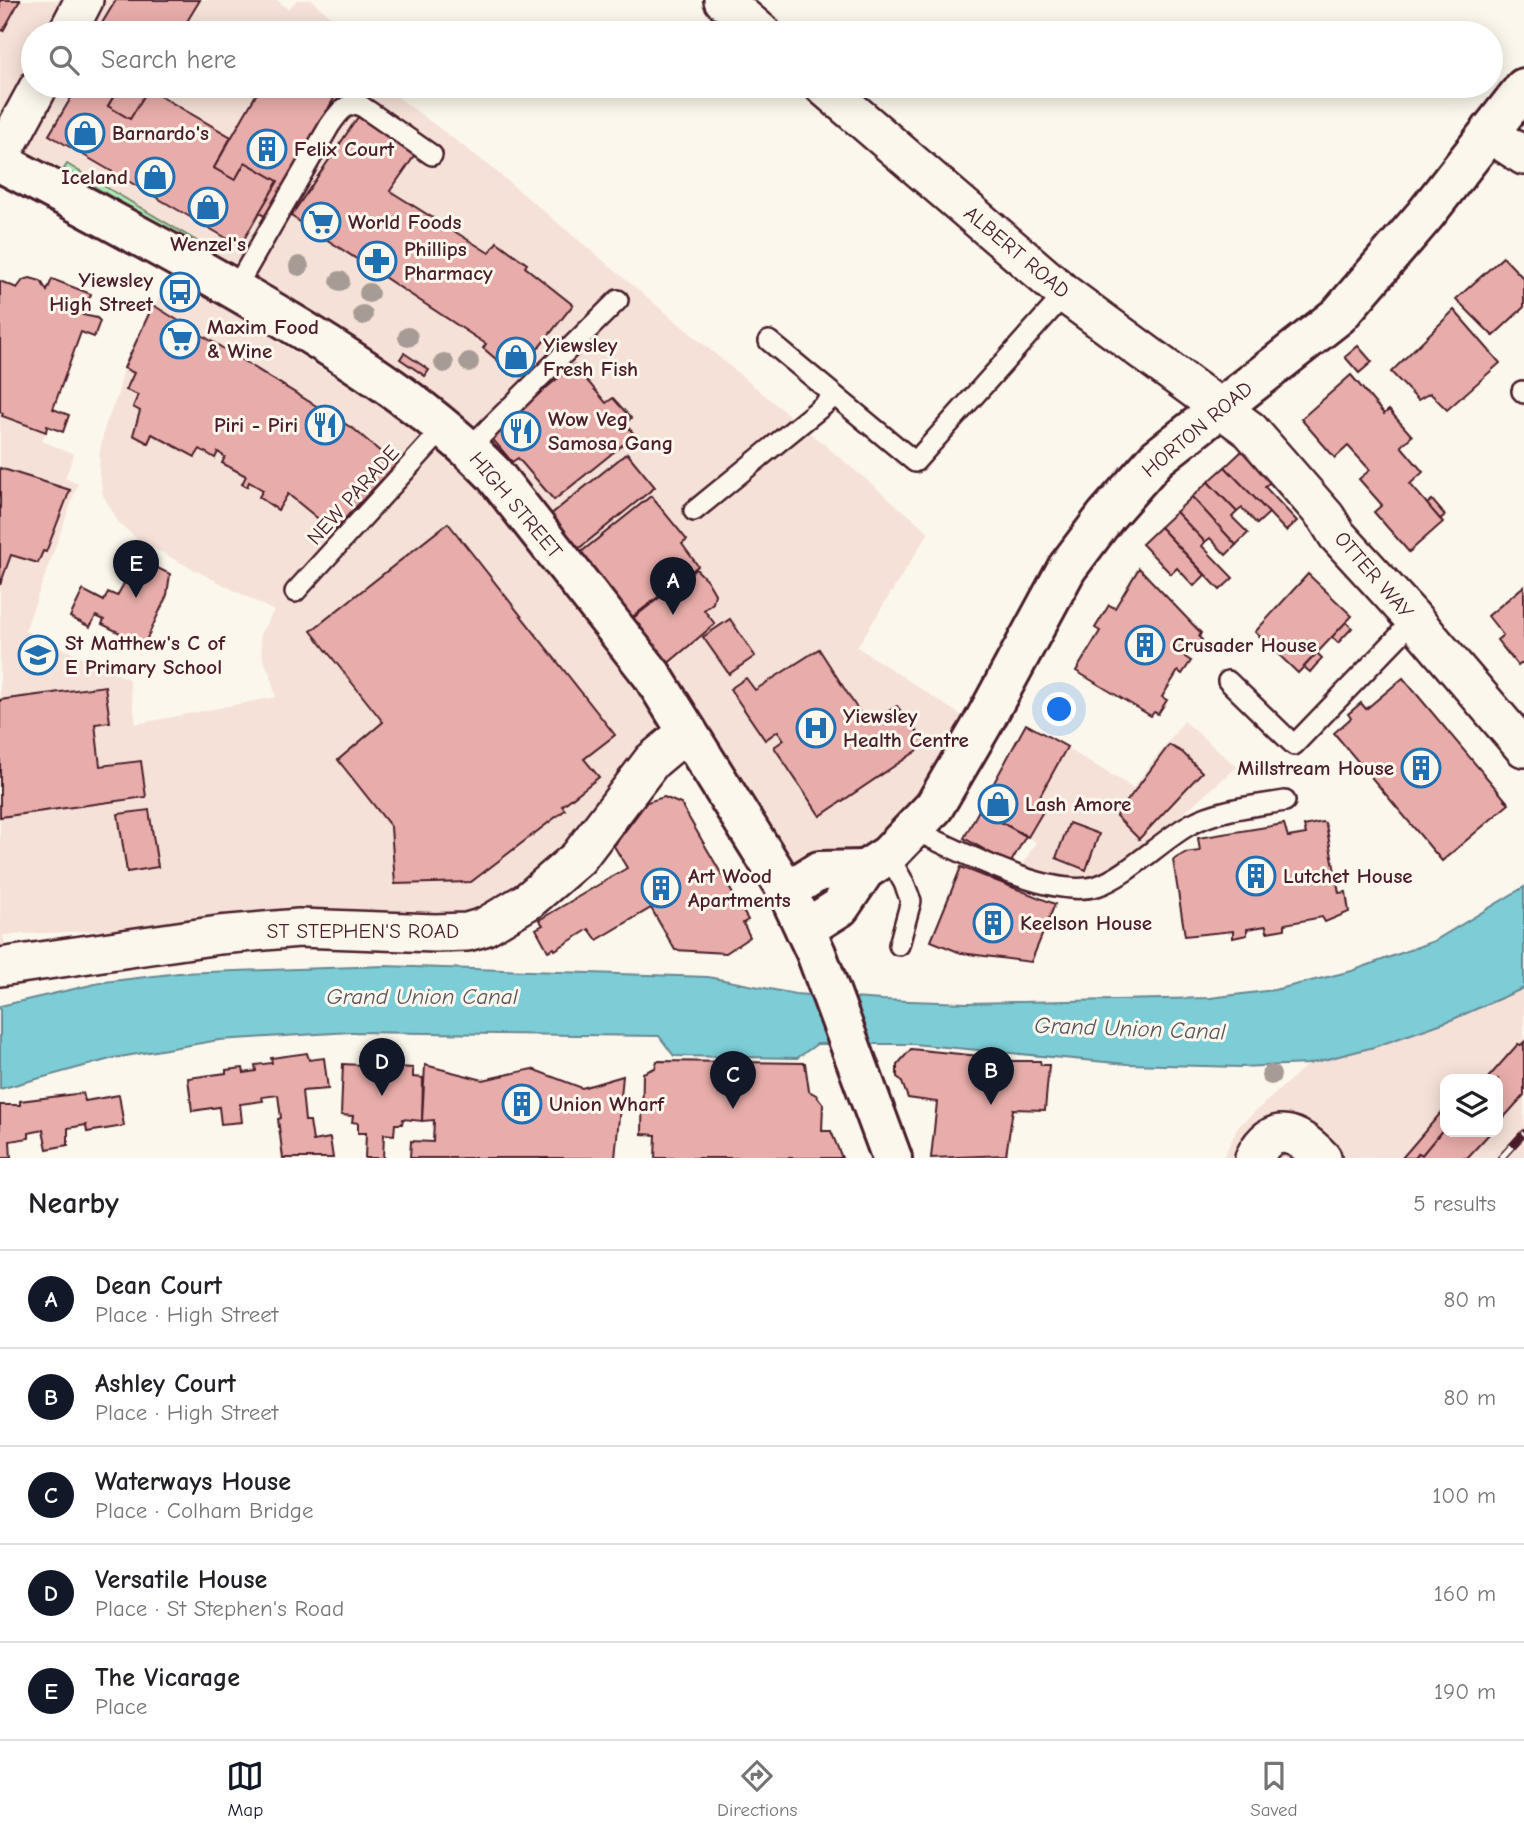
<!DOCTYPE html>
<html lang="en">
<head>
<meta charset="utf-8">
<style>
  :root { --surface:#fff; --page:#f6f6f6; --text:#202124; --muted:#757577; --line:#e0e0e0; --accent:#111827 }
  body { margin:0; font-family:"Comic Neue",sans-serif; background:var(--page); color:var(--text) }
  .controls { position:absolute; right:21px; bottom:21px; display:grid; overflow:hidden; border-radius:14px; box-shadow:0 4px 18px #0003 }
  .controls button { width:63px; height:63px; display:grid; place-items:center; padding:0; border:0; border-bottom:2px solid var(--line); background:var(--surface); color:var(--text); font:35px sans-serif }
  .you { position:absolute; left:1060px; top:710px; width:24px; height:24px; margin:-18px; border:5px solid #fff; border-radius:50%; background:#1a73e8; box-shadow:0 0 0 10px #1a73e833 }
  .badge { display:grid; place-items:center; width:46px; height:46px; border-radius:50%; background:var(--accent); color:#fff; font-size:23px; font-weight:700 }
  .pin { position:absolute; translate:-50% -58px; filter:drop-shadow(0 2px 4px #0008) }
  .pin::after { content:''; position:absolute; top:37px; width:24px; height:21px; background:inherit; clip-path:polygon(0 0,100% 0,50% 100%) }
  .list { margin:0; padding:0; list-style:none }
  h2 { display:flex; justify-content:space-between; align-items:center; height:91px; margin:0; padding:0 28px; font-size:30px }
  h2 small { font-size:23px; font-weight:400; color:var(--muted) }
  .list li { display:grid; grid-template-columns:46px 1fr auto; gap:21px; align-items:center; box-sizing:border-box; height:98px; padding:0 28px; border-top:2px solid var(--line) }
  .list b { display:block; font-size:26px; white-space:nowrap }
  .list p { margin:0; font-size:23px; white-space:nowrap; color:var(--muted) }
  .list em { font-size:23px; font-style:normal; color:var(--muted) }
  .icon { flex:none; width:38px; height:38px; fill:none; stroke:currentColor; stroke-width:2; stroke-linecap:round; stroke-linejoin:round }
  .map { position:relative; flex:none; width:1524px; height:1158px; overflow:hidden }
  .search { position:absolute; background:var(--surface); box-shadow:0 4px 18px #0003; left:21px; right:21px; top:21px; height:77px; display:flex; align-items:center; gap:18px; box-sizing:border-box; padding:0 24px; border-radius:38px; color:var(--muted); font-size:26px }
  .sheet { height:581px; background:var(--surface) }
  nav { display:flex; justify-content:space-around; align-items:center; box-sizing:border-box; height:98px; border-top:2px solid var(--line); background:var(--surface); font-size:19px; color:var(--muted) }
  nav a { display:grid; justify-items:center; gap:4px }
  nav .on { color:var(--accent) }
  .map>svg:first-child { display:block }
</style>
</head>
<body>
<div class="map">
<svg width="1524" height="1158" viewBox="0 0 1524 1158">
  <rect width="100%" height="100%" fill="#fbf7ec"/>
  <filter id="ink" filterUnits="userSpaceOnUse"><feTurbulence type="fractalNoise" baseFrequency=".0143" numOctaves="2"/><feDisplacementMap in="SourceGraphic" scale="14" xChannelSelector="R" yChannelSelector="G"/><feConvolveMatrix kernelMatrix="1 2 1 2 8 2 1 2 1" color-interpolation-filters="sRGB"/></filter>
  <g filter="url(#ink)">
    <g fill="#f5e1d8" fill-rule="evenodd">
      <polygon points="0,0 277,0 288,9 297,0 311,0 350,33 33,33 33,86 389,86 387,89 487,164 929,532 857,647 982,729 914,832 794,878 496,469 0,162"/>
      <polygon points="170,275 444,444 680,733 577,855 481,919 168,927 3,935 9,965 0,967 0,412 3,413 2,416 46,432 42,441 74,454 65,478 78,484 25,631 129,679 136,724 276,697 270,674 263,659 260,634 274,611 141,542 119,523 103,495 99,472 100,450 105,426 118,394 124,368"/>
      <polygon points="1184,721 1237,767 1099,885 1016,876 1036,842 979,810 1026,724 1133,788"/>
      <path d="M1524 988V1158H1223L1238 1127 1308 1064 1374 1047 1451 1020ZM1445 1079H1498V1132H1445Z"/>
    </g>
    <polygon fill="#aaecb5" stroke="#7a8670" stroke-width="2" points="67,164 215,252 213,256 64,169"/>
    <polygon fill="#7ccdd6" stroke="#688792" stroke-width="2" points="1524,887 1524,988 1451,1020 1374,1047 1308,1064 1240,1067 1127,1064 913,1044 817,1044 797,1058 674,1056 659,1036 351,1032 219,1040 114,1058 0,1089 0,1006 104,982 179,973 385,966 708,977 795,994 882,1000 967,1003 1210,998 1274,990 1352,971 1434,941"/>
    <g fill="#e8adaa" stroke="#4a1f2b" stroke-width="2">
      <polygon points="0,0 20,0 3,31 0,29"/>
      <polygon points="116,0 200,0 180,33 96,33"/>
      <polygon points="66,86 78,86 71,98 62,92"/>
      <polygon points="78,86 112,86 118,89 108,106 130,119 148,89 231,137 214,168 235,180 245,162 278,181 240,246 49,135"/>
      <polygon points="112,86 150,86 130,119 108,106 118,89"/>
      <polygon points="261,86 330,86 339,90 329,107 333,109 270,219 259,213 278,181 245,162 235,180 214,168"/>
      <polygon points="358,117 415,155 390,191 489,253 497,242 527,264 525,267 573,305 516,376 483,348 486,344 291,216"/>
      <polygon points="1503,257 1524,279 1524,307 1493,336 1456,299"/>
      <polygon points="30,278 41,281 47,291 52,279 91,294 83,315 97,318 100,321 94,337 81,332 53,409 69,415 63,432 47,426 46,432 2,416 3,413 0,412 0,281 17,288 23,280"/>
      <polygon points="153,305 355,430 396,465 333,531 288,494 278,510 259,497 263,490 249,482 247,487 242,484 246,476 222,463 225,457 218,452 215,458 200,449 195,457 152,434 148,443 133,435 140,411 133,407 138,395 126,390 134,373 124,368"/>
      <polygon points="1454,310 1500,363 1447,410 1430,393 1418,400 1391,372"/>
      <polygon points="1358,346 1372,362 1359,373 1345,357"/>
      <polygon points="404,353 429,370 425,376 400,359"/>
      <polygon points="574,365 606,403 613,398 631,418 625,424 635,435 554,500 518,458 512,462 489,435"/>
      <polygon points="1351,375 1384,414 1389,410 1412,436 1401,446 1423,472 1410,484 1443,522 1409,552 1374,512 1382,505 1359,479 1370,470 1348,446 1335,458 1301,419"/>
      <polygon points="1242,451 1271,481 1265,487 1297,521 1286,531 1225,467"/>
      <polygon points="627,453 655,487 577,550 549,516"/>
      <polygon points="1225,467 1269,513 1257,524 1242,508 1237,512 1208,482"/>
      <polygon points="0,468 70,490 46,552 43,551 38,563 11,555 0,585"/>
      <polygon points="1208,482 1237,512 1232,517 1248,533 1236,545 1192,497"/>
      <polygon points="651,496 687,540 682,544 698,566 631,618 580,553"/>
      <polygon points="1192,497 1236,545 1226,555 1210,538 1205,542 1176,512"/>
      <polygon points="1432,500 1445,515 1440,519 1427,504"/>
      <polygon points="1176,512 1205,542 1202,546 1233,578 1220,590 1160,527"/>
      <polygon points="448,523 615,735 584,759 599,777 562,806 565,810 471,882 395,884 391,827 338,760 383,722 311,631"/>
      <polygon points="1160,527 1205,575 1194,586 1177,568 1171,574 1142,544"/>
      <polygon points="127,553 170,574 167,595 144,645 102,624 104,620 96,616 90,627 70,617 83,590 104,601 108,592 117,596 126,580 115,574"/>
      <polygon points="1139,568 1201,633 1199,637 1202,640 1194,653 1190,650 1185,657 1191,661 1182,674 1178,671 1162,697 1167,700 1158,714 1154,712 1151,716 1076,671 1100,631 1095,628 1109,605 1115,608"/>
      <polygon points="696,569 707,580 715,594 713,603 704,610 715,624 666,665 632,619"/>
      <polygon points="1308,574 1352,616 1298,673 1255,632"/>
      <polygon points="1524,586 1524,663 1523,662 1518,666 1497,640 1503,635 1488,616"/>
      <polygon points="730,619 755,656 729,674 703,637"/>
      <polygon points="1346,622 1352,628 1338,643 1332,637"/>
      <polygon points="819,649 867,724 897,706 927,744 820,816 774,747 784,740 778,731 765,740 730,689 746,678 755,690"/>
      <polygon points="1317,653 1322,658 1310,672 1304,667"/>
      <polygon points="1403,678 1509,804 1442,861 1334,733 1351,718 1348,714 1361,703 1366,709"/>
      <polygon points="105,686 110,722 95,724 100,766 141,761 146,797 0,817 0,700"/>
      <polygon points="1026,724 1067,747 1036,803 1045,808 1028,837 979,810"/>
      <polygon points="1169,745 1182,752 1202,772 1139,839 1116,816"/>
      <polygon points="664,797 681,804 748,920 743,923 750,937 726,953 675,950 651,908 597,940 589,929 555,950 554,948 548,951 536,929 543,925 539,920 627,868 614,846 647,802"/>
      <polygon points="149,810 158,867 127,872 118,814"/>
      <polygon points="979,810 1026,836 1010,864 964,838"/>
      <polygon points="1322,822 1325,823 1327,830 1339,893 1346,892 1349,912 1325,922 1322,917 1285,924 1285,929 1267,932 1266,926 1247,929 1247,935 1233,938 1233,931 1185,936 1173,860 1185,853 1200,851 1198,838 1284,824 1288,837 1306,834 1304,826"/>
      <polygon points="1069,823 1099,834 1086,870 1056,858"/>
      <polygon points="961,867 1055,904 1031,962 961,953 931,941"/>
      <polygon points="1524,1042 1524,1095 1498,1124 1498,1079 1487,1079 1518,1044 1521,1045"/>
      <polygon points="911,1049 999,1058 1002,1061 1002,1070 1009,1071 1010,1061 1040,1061 1041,1065 1049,1065 1045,1110 1013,1109 1006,1155 931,1158 937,1102 908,1098 901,1080 897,1077 897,1065"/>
      <polygon points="307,1053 309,1060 324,1058 328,1089 302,1091 305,1121 310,1121 313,1141 330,1138 333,1158 283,1158 278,1119 281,1118 278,1095 262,1097 263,1101 240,1104 242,1122 221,1124 219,1107 192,1111 188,1078 226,1073 226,1070 243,1068 244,1073 256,1071 255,1065 272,1063 271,1058"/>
      <polygon points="657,1061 805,1063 809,1091 816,1095 823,1104 822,1131 831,1131 842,1158 655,1158 656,1135 642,1134 643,1073 655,1068"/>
      <polygon points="343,1064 413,1068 413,1077 423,1078 422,1121 403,1119 402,1124 395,1124 394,1135 384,1134 383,1158 365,1158 366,1133 358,1133 358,1123 352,1122 353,1116 341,1115"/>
      <polygon points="425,1065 483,1080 532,1069 582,1088 623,1076 615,1158 410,1158 411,1141 433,1142 434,1120 422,1121"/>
      <polygon points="83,1093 85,1101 119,1095 124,1126 87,1132 86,1125 68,1128 68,1145 47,1149 43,1130 29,1133 29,1138 10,1141 11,1158 0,1158 0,1105 20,1105 20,1101"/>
      <polygon points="1445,1108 1445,1127 1422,1155 1419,1153 1415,1158 1402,1158"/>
      <polygon points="1445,1127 1445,1132 1491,1132 1467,1158 1415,1158 1419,1153 1422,1155"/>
    </g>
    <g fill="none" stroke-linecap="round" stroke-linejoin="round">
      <defs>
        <g id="lane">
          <path d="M235 289 330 125C338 114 345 102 360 105L432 155"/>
          <polyline points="769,341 915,462 1065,294"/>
          <polyline points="1522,391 1524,393"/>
          <polyline points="469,448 618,300"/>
          <polyline points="694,511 835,396"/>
          <polyline points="295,592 444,428"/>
          <polyline points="1228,681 1294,745 1398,637 1412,617"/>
          <path d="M914 830C958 850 1050 900 1097 886 1128 876 1161 840 1191 824 1219 809 1254 806 1285 801"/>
          <polyline points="888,855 904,883 911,901 899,945"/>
        </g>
        <g id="street">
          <polyline points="723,0 762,33"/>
          <polyline points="67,33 84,0"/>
          <polyline points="823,86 1065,294 1250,430 1326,517 1337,535 1412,617 1524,748"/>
          <polyline points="1490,134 1524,156"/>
          <polyline points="0,158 39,86"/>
          <polyline points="0,967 219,935 299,928 435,933 467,932 484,927 528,901 578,858 652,761 688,731"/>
          <path d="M1254 1158C1272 1120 1298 1133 1322 1158"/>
        </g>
        <g id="secondary">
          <path d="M0 162C98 213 194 264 288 321 361 365 433 412 493 473L652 675 787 891 816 953 892 1158"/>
          <polyline points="787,891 819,871 865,870"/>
          <polyline points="805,929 840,907 865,870 888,855 934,807 982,725 1067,568 1106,516 1157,458 1339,315 1425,215 1524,88"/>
        </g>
      </defs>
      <use href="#lane" stroke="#4a1f2b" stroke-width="24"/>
      <use href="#street" stroke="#4a1f2b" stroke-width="42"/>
      <use href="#secondary" stroke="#4a1f2b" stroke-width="44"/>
      <use href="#lane" stroke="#fbf7ec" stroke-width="19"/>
      <use href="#street" stroke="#fbf7ec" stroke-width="37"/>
      <use href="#secondary" stroke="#fbf7ec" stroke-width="38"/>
      <defs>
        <polyline id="rail" points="1501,1158 1524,1133"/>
      </defs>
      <use href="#rail" stroke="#4a1f2b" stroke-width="8"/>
      <use href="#rail" stroke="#fbf7ec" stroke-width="5" stroke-dasharray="16" stroke-linecap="butt"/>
    </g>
    <g fill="#a79c95">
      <circle cx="299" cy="266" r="10"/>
      <circle cx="340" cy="281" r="10"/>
      <circle cx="369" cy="293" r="10"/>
      <circle cx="363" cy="315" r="10"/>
      <circle cx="408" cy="337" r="10"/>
      <circle cx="469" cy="362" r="10"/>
      <circle cx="444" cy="363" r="10"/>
      <circle cx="1271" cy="1075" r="10"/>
    </g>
  </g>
  <defs>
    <symbol id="shop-ring" viewBox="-11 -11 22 22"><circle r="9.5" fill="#fbf7ec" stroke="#1f6fb2" stroke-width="1.5"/><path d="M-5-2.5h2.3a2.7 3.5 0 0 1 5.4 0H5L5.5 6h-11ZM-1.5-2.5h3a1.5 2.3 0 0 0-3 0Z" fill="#1f6fb2"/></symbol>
    <symbol id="building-ring" viewBox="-11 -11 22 22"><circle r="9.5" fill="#fbf7ec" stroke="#1f6fb2" stroke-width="1.5"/><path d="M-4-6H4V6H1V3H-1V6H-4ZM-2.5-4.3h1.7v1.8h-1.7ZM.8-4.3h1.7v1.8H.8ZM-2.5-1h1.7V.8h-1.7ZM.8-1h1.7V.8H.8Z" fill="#1f6fb2"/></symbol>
    <symbol id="supermarket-ring" viewBox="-11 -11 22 22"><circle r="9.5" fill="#fbf7ec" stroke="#1f6fb2" stroke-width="1.5"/><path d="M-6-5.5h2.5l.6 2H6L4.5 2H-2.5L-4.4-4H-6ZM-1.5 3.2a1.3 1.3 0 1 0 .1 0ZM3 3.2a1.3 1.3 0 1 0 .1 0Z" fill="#1f6fb2"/></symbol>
    <symbol id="pharmacy-ring" viewBox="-11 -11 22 22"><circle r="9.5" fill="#fbf7ec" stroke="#1f6fb2" stroke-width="1.5"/><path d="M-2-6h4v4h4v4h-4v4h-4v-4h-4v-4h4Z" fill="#1f6fb2"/></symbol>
    <symbol id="bus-ring" viewBox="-11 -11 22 22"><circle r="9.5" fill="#fbf7ec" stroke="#1f6fb2" stroke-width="1.5"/><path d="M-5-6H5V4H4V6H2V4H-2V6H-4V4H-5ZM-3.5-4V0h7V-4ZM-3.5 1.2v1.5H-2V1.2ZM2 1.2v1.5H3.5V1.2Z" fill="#1f6fb2"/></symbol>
    <symbol id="restaurant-ring" viewBox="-11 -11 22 22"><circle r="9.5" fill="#fbf7ec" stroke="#1f6fb2" stroke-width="1.5"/><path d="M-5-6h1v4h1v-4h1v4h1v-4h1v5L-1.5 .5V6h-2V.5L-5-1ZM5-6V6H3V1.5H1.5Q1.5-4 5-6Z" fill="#1f6fb2"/></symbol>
    <symbol id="school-ring" viewBox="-11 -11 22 22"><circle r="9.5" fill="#fbf7ec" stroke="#1f6fb2" stroke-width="1.5"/><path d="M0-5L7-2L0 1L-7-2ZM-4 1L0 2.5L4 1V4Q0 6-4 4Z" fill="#1f6fb2"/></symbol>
    <symbol id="hospital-ring" viewBox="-11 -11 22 22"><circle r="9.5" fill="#fbf7ec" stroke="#1f6fb2" stroke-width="1.5"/><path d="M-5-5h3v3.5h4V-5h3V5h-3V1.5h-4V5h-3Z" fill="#1f6fb2"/></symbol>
  </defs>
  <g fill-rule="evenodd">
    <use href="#shop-ring" x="63" y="111" width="44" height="44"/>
    <use href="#building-ring" x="245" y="127" width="44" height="44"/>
    <use href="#shop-ring" x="133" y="155" width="44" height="44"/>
    <use href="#shop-ring" x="186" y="185" width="44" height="44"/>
    <use href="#supermarket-ring" x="299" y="200" width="44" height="44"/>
    <use href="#pharmacy-ring" x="355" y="239" width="44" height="44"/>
    <use href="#bus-ring" x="158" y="270" width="44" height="44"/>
    <use href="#supermarket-ring" x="158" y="317" width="44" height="44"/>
    <use href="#shop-ring" x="494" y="335" width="44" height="44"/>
    <use href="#restaurant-ring" x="303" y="403" width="44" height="44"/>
    <use href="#restaurant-ring" x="499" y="409" width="44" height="44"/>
    <use href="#building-ring" x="1123" y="623" width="44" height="44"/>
    <use href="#school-ring" x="16" y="633" width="44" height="44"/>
    <use href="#hospital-ring" x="794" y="706" width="44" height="44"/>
    <use href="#building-ring" x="1399" y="746" width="44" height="44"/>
    <use href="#shop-ring" x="976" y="782" width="44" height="44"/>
    <use href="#building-ring" x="1234" y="854" width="44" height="44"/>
    <use href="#building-ring" x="639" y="866" width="44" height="44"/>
    <use href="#building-ring" x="971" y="901" width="44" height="44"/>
    <use href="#building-ring" x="500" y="1082" width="44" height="44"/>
  </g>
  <g text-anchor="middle" stroke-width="6" stroke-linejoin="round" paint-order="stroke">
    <g font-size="21" font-weight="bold" fill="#4a1f2b" stroke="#fbf7ec" text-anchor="start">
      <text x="112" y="140">Barnardo's</text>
      <text x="294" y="156">Felix Court</text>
      <text x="128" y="184" text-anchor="end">Iceland</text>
      <text x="348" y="229">World Foods</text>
      <text x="208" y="251" text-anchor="middle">Wenzel's</text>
      <text x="404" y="256">Phillips<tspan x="404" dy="24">Pharmacy</tspan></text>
      <text x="153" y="287" text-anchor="end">Yiewsley<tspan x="153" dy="24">High Street</tspan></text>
      <text x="207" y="334">Maxim Food<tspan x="207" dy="24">&amp; Wine</tspan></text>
      <text x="543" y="352">Yiewsley<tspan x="543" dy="24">Fresh Fish</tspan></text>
      <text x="548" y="426">Wow Veg<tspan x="548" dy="24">Samosa Gang</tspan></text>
      <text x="298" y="432" text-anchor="end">Piri - Piri</text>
      <text x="65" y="650">St Matthew's C of<tspan x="65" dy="24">E Primary School</tspan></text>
      <text x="1172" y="652">Crusader House</text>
      <text x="843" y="723">Yiewsley<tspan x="843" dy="24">Health Centre</tspan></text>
      <text x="1394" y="775" text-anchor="end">Millstream House</text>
      <text x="1025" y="811">Lash Amore</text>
      <text x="688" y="883">Art Wood<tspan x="688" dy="24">Apartments</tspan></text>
      <text x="1283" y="883">Lutchet House</text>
      <text x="1020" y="930">Keelson House</text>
      <text x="549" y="1111">Union Wharf</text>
    </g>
    <g font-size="21" fill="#4a1f2b" stroke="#fbf7ec">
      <text transform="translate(1017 252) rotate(40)" y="7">ALBERT ROAD</text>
      <text transform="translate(1197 429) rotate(-40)" y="7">HORTON ROAD</text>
      <text transform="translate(353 495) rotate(-48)" y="7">NEW PARADE</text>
      <text transform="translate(516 505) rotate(50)" y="7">HIGH STREET</text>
      <text transform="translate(1374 575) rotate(49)" y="7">OTTER WAY</text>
      <text x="363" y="938">ST STEPHEN'S ROAD</text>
    </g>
    <g font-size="23" font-style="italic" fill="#59535e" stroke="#fbf7ec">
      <text x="422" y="1004">Grand Union Canal</text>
      <text transform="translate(1130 1028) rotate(2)" y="8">Grand Union Canal</text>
    </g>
  </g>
</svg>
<div class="controls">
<button><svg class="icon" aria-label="layers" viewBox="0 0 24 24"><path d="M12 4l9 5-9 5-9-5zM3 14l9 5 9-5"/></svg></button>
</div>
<div class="you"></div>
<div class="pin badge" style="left:673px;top:615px">A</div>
<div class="pin badge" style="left:991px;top:1105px">B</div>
<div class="pin badge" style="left:733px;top:1109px">C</div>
<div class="pin badge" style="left:382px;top:1096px">D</div>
<div class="pin badge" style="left:136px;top:598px">E</div>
<div class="search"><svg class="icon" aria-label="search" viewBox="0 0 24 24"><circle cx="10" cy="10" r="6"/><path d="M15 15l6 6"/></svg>Search here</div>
</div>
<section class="sheet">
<h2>Nearby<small>5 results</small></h2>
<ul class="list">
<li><span class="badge">A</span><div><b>Dean Court</b><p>Place · High Street</p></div><em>80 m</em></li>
<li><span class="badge">B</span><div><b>Ashley Court</b><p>Place · High Street</p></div><em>80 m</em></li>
<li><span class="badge">C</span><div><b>Waterways House</b><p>Place · Colham Bridge</p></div><em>100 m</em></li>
<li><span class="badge">D</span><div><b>Versatile House</b><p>Place · St Stephen's Road</p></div><em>160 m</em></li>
<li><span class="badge">E</span><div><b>The Vicarage</b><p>Place</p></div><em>190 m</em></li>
</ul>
</section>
<nav>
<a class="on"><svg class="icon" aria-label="map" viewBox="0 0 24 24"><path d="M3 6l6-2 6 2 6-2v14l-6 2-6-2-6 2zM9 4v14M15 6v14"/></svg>Map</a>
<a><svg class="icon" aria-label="directions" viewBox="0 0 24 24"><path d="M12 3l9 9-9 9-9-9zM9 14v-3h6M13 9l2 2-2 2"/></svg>Directions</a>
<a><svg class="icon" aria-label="saved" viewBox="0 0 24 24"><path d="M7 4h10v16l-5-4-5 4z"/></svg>Saved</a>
</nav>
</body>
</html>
